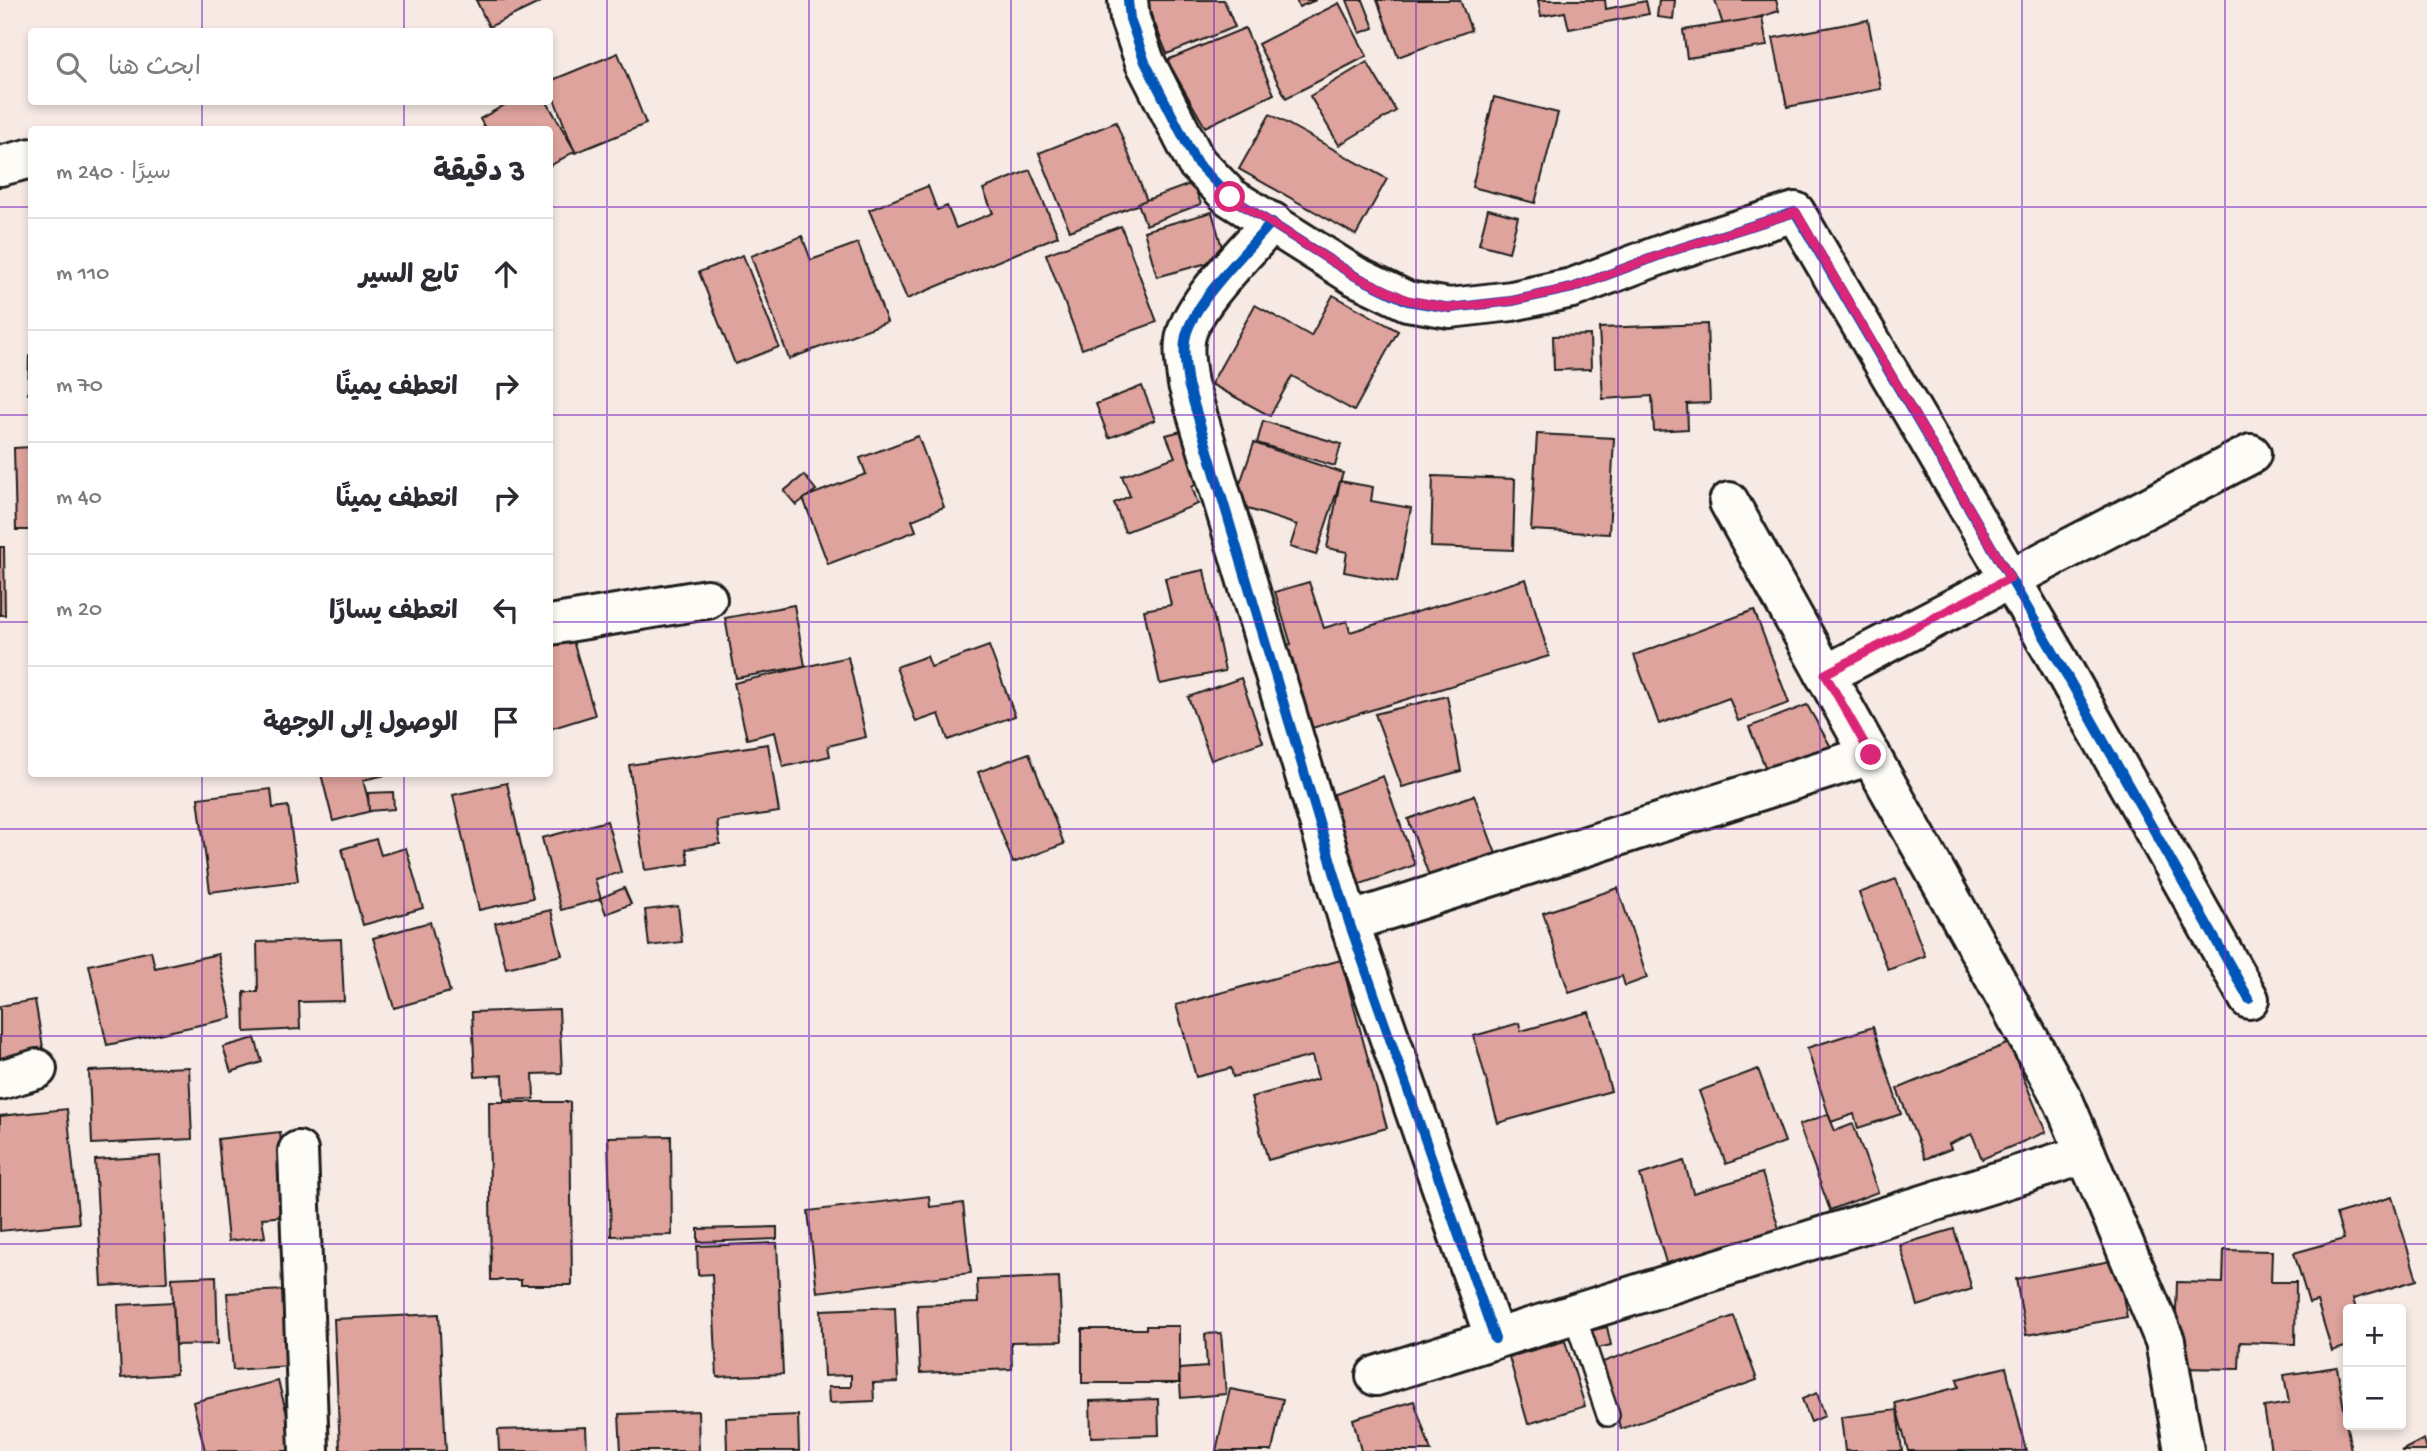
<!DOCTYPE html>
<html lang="ar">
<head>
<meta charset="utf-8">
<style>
  :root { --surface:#fff; --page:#f2f2f3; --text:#2b2b33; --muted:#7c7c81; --line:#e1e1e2 }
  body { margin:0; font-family:"Gochi Hand","Playpen Sans Arabic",sans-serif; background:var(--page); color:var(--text); direction:rtl }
  .controls { position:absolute; right:21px; bottom:21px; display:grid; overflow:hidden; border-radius:7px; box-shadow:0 4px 10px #0003 }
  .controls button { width:63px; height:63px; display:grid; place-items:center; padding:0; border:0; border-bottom:2px solid var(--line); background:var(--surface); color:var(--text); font:35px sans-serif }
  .stop { position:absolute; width:21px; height:21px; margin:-16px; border:5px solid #db2777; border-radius:50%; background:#fff }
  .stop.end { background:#db2777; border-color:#fff; box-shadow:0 2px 7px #0008 }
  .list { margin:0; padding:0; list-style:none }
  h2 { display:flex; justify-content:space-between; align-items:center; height:91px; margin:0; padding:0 28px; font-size:30px }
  h2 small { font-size:23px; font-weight:400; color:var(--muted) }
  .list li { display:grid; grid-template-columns:46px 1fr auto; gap:21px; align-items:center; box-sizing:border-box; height:112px; padding:0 28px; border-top:2px solid var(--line) }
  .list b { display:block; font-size:26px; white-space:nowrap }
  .list em { font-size:23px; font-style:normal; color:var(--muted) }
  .icon { flex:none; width:38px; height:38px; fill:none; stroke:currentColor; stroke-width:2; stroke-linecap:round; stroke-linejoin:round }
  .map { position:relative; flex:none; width:2427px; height:1451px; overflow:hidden; direction:ltr }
  .search { position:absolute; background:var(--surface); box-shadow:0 4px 10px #0003; left:28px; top:28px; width:525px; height:77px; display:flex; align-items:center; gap:18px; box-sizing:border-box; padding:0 24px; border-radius:7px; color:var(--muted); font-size:26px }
  .panel { position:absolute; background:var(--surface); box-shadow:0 4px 10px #0003; left:28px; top:126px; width:525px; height:651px; border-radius:7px; direction:rtl }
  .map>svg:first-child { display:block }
</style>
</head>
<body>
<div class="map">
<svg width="2427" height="1451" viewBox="0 0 2427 1451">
  <rect width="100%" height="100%" fill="#f7eae5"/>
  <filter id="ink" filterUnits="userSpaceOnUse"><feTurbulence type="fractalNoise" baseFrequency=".0143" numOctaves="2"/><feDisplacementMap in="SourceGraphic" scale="14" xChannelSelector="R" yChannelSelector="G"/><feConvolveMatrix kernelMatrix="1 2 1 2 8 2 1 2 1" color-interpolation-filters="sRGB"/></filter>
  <g filter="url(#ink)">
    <g fill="#dda39c" stroke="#1c1c1c" stroke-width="2">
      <polygon points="476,0 545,0 489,27"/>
      <polygon points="1145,0 1224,0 1235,27 1167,54"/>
      <polygon points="1296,0 1316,0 1299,7"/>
      <polygon points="1347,0 1363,0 1374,28 1360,33"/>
      <polygon points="1377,0 1460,0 1471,30 1398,57"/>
      <polygon points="1538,0 1605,0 1606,9 1646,1 1649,14 1569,29 1565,12 1541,16"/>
      <polygon points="1659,0 1675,0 1673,19 1657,17"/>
      <polygon points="1715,0 1776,0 1779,11 1724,28"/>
      <polygon points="1339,3 1367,56 1286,98 1258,44"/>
      <polygon points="1762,17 1767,46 1687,58 1683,30"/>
      <polygon points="1868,20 1881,89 1787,107 1773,38"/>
      <polygon points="1245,28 1274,94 1205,127 1167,60"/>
      <polygon points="618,53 646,124 575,153 550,88 550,81"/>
      <polygon points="1367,62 1396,111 1339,145 1310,96"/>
      <polygon points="1494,97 1558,113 1535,203 1472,187"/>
      <polygon points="510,102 547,102 575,151 550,166 550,130 486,130 480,119"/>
      <polygon points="1270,114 1387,179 1356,235 1239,169"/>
      <polygon points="1116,122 1147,201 1070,231 1039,153"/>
      <polygon points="1030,170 1058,236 907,299 869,210 928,186 937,210 947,206 956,228 993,213 983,189"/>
      <polygon points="1193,183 1201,204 1146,225 1138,203"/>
      <polygon points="1488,209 1518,217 1509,252 1479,244"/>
      <polygon points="1212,212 1225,258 1157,277 1144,231"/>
      <polygon points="1121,226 1157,322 1082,349 1046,254"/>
      <polygon points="802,236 811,260 858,243 887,322 789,359 751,256"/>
      <polygon points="743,255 779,347 735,364 699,272"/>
      <polygon points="1333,295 1398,331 1354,411 1292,376 1270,416 1211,384 1255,305 1311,336"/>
      <polygon points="1707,324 1710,403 1687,404 1688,429 1654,431 1652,396 1603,399 1599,328"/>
      <polygon points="1590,335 1591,369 1554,370 1553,336"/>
      <polygon points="29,356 32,356 32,394 28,394"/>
      <polygon points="1142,386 1155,420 1109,438 1096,404"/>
      <polygon points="1263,421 1341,444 1335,466 1257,443"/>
      <polygon points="1189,429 1204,480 1192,487 1198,504 1125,532 1114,503 1130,496 1122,476 1175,457 1166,435"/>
      <polygon points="1537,434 1614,438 1609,534 1531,530"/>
      <polygon points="918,436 944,507 912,520 916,531 828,564 803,498 866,474 860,458"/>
      <polygon points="1254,443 1343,473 1316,555 1290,547 1297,525 1233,504"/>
      <polygon points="32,447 32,530 16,530 14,448"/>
      <polygon points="804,475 816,490 796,505 784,491"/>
      <polygon points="1433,476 1515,479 1513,550 1431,547"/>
      <polygon points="1340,481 1373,487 1371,501 1411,508 1397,582 1344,572 1347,552 1327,548"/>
      <polygon points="0,547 4,547 5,615 0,615"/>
      <polygon points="1204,570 1225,671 1160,684 1144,610 1171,605 1165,578"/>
      <polygon points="1526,579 1549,656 1299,732 1274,649 1291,644 1275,592 1309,582 1324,628 1347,621 1350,632"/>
      <polygon points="794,605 805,666 736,678 725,618"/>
      <polygon points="1754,610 1789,703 1738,721 1729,698 1659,724 1634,655"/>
      <polygon points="571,634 595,715 550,729 550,641"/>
      <polygon points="989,646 1015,716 948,740 939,714 916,722 896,667 927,656 931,667"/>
      <polygon points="848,657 866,737 828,746 830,756 783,767 775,732 747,739 734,683"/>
      <polygon points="1241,678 1263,742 1211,760 1188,697"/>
      <polygon points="1447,696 1461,771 1402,787 1375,714"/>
      <polygon points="1807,705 1831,747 1766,769 1749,727"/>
      <polygon points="768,744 779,812 717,821 720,844 686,849 689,864 645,870 629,765"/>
      <polygon points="1029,753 1064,844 1013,863 978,772"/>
      <polygon points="321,774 390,774 363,780 371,811 333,821"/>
      <polygon points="1383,776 1415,865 1352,887 1320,799"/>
      <polygon points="507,783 533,898 479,910 453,795"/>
      <polygon points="271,789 273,808 288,806 298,881 210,892 198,798"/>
      <polygon points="393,792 394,809 369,811 368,793"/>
      <polygon points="1474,795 1496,854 1430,878 1408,819"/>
      <polygon points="607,821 621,872 595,879 601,899 561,910 542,838"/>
      <polygon points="376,839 381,855 406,848 423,908 363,925 342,849"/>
      <polygon points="1896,879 1925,956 1888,970 1859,893"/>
      <polygon points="624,888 631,904 606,914 600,898"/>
      <polygon points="1618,888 1647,978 1625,986 1622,976 1569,993 1543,913"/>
      <polygon points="678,906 682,942 649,946 645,910"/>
      <polygon points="551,910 562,955 506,968 495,923"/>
      <polygon points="430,922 450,992 394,1008 373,938"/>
      <polygon points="341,939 344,1001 299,1002 300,1029 245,1032 244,992 258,992 257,942"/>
      <polygon points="151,951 155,968 218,954 232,1018 107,1045 89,965"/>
      <polygon points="1341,960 1387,1128 1268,1160 1251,1097 1318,1079 1312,1056 1233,1077 1231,1068 1196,1077 1176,1005"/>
      <polygon points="35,1000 44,1053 0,1060 0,1006"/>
      <polygon points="559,1009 562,1073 533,1074 534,1099 504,1100 503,1075 475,1077 472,1012"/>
      <polygon points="1589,1012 1611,1091 1498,1123 1474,1036 1519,1023 1521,1031"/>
      <polygon points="1873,1027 1901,1114 1858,1128 1854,1114 1831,1122 1807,1048"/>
      <polygon points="255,1038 262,1062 231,1072 223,1047"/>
      <polygon points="2009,1043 2046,1132 1982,1159 1972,1134 1949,1144 1951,1149 1925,1159 1897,1089"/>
      <polygon points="189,1067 192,1139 92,1144 89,1071"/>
      <polygon points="1758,1069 1785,1142 1726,1164 1699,1091"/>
      <polygon points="489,1102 570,1102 572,1285 521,1285 521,1280 491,1280"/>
      <polygon points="67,1109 79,1223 0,1231 0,1116"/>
      <polygon points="1828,1114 1835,1131 1853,1124 1878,1192 1830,1210 1799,1125"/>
      <polygon points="280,1132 288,1216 262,1218 265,1237 228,1241 218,1139"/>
      <polygon points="671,1136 672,1235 611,1236 608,1137"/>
      <polygon points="160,1156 167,1282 102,1286 95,1160"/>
      <polygon points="1684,1161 1693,1193 1762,1173 1780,1232 1667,1266 1640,1175"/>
      <polygon points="929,1196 930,1207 963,1203 971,1273 817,1292 808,1211"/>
      <polygon points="2392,1197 2417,1280 2353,1299 2356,1309 2348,1309 2348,1346 2332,1351 2317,1301 2309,1303 2294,1253 2344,1239 2336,1214"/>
      <polygon points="777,1227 777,1239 698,1242 698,1229"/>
      <polygon points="1954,1229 1972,1289 1918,1306 1900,1245"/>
      <polygon points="777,1243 783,1374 717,1377 712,1274 698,1275 697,1246"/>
      <polygon points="2224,1250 2272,1251 2271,1282 2296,1282 2295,1344 2240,1342 2239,1369 2174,1368 2177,1282 2223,1283"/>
      <polygon points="2116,1260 2127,1317 2026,1335 2016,1279"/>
      <polygon points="216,1276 218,1344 175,1345 172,1278"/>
      <polygon points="1059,1277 1062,1341 1011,1342 1012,1369 920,1373 917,1305 978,1303 977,1280"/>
      <polygon points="285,1290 290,1366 233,1370 227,1293"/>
      <polygon points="173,1302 176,1374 121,1378 118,1305"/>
      <polygon points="895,1307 898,1382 873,1383 874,1401 829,1403 828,1387 851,1387 851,1375 824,1376 821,1310"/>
      <polygon points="439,1314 446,1451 349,1451 349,1449 340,1449 334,1319"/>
      <polygon points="1734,1316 1757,1380 1621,1429 1597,1364"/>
      <polygon points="1146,1326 1179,1326 1179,1383 1082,1383 1082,1329 1146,1329"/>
      <polygon points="1607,1327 1611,1345 1594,1349 1589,1331"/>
      <polygon points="1221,1333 1226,1394 1181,1398 1179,1369 1207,1367 1205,1334"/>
      <polygon points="1565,1341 1585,1406 1528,1424 1509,1357"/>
      <polygon points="2006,1367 2026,1451 1908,1451 1895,1403 1959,1387 1957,1379"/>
      <polygon points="2337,1367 2351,1451 2271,1451 2264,1407 2289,1403 2284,1375"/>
      <polygon points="278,1381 297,1451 205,1451 193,1402"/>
      <polygon points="1230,1389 1283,1399 1272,1451 1216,1451"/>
      <polygon points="1817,1393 1825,1416 1811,1422 1802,1399"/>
      <polygon points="1158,1399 1159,1435 1091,1437 1090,1401"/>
      <polygon points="1414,1401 1431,1451 1361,1451 1353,1419"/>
      <polygon points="1897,1410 1902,1451 1845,1451 1841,1417"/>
      <polygon points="698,1411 699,1451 621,1451 619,1414"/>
      <polygon points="798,1415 799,1451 727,1451 726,1418"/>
      <polygon points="586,1427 587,1451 499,1451 498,1430"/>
      <polygon points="2424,1439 2427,1451 2401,1451"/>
    </g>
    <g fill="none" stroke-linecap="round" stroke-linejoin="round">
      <defs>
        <polyline id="service" points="1574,1314 1608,1415"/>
        <g id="minor">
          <polyline points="1128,0 1130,19 1145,62 1196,162 1230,197 1355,276 1407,301 1450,308 1512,301 1572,288 1671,251 1795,212 2058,660 2249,999"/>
          <polyline points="0,166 32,158"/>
          <path d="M1272 222C1248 250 1189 306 1185 341 1183 355 1186 370 1188 384L1349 922 1495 1339"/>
          <polyline points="1729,502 2064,1102 2165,1341 2184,1451"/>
          <polyline points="550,625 707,599"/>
          <polyline points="1825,675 2251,454"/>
          <polyline points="1349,922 1871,755"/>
          <polyline points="0,1080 37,1069"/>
          <polyline points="298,1151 309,1451"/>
          <polyline points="1376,1376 2086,1154"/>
        </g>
      </defs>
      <use href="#service" stroke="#1c1c1c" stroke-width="26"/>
      <use href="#minor" stroke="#1c1c1c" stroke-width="44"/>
      <use href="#service" stroke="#fdfcf7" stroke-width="21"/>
      <use href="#minor" stroke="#fdfcf7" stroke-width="38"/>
      <defs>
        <g id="cycleway">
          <polyline points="1128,0 1130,19 1145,62 1196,162 1230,197 1355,276 1407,301 1450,308 1512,301 1572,288 1671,251 1795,212 2058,660 2249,999"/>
          <path d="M1272 222C1248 250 1189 306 1185 341 1183 355 1186 370 1188 384L1349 922 1495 1339"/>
        </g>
      </defs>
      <use href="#cycleway" stroke="#fdfcf7" stroke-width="15"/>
      <use href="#cycleway" stroke="#0057b8" stroke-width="10"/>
    </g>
  </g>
  <g fill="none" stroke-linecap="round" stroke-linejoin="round" filter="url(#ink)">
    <polyline stroke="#db2777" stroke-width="9" points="1230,197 1355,276 1407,300 1450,308 1512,301 1572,288 1671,251 1796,212 2010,578 1825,674 1871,755"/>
  </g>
  <path fill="none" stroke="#7b2cbf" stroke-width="2" stroke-opacity="0.55" d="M202 0V32M404 0V32M607 0V1451M809 0V1451M1011 0V1451M1214 0V1451M1416 0V1451M1618 0V1451M1820 0V1451M2022 0V1451M2225 0V1451M202 102V130M404 102V130M0 207H32M550 207H2427M0 415H32M550 415H2427M0 622H32M550 622H2427M202 774V1451M404 774V1451M0 829H2427M0 1036H2427M0 1244H2427"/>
</svg>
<div class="controls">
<button>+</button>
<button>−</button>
</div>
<div class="stop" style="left:1230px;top:197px"></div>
<div class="stop end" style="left:1871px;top:755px"></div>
<div class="search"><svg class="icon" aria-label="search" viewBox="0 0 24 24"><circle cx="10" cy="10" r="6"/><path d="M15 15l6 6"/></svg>ابحث هنا</div>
<section class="panel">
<h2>3 دقيقة<small>سيرًا · 240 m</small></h2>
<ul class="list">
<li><svg class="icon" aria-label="ahead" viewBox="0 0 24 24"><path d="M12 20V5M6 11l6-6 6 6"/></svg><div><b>تابع السير</b></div><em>110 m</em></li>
<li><svg class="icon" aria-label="right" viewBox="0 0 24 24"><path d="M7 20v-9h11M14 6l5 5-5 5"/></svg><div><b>انعطف يمينًا</b></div><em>70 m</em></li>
<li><svg class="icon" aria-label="right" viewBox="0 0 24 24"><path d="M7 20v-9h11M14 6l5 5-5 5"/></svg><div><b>انعطف يمينًا</b></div><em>40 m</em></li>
<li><svg class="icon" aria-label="left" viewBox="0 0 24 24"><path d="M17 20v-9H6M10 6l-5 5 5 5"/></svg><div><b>انعطف يسارًا</b></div><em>20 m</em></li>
<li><svg class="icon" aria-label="arrive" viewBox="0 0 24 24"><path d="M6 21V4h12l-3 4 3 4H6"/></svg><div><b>الوصول إلى الوجهة</b></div></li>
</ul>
</section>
</div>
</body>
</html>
